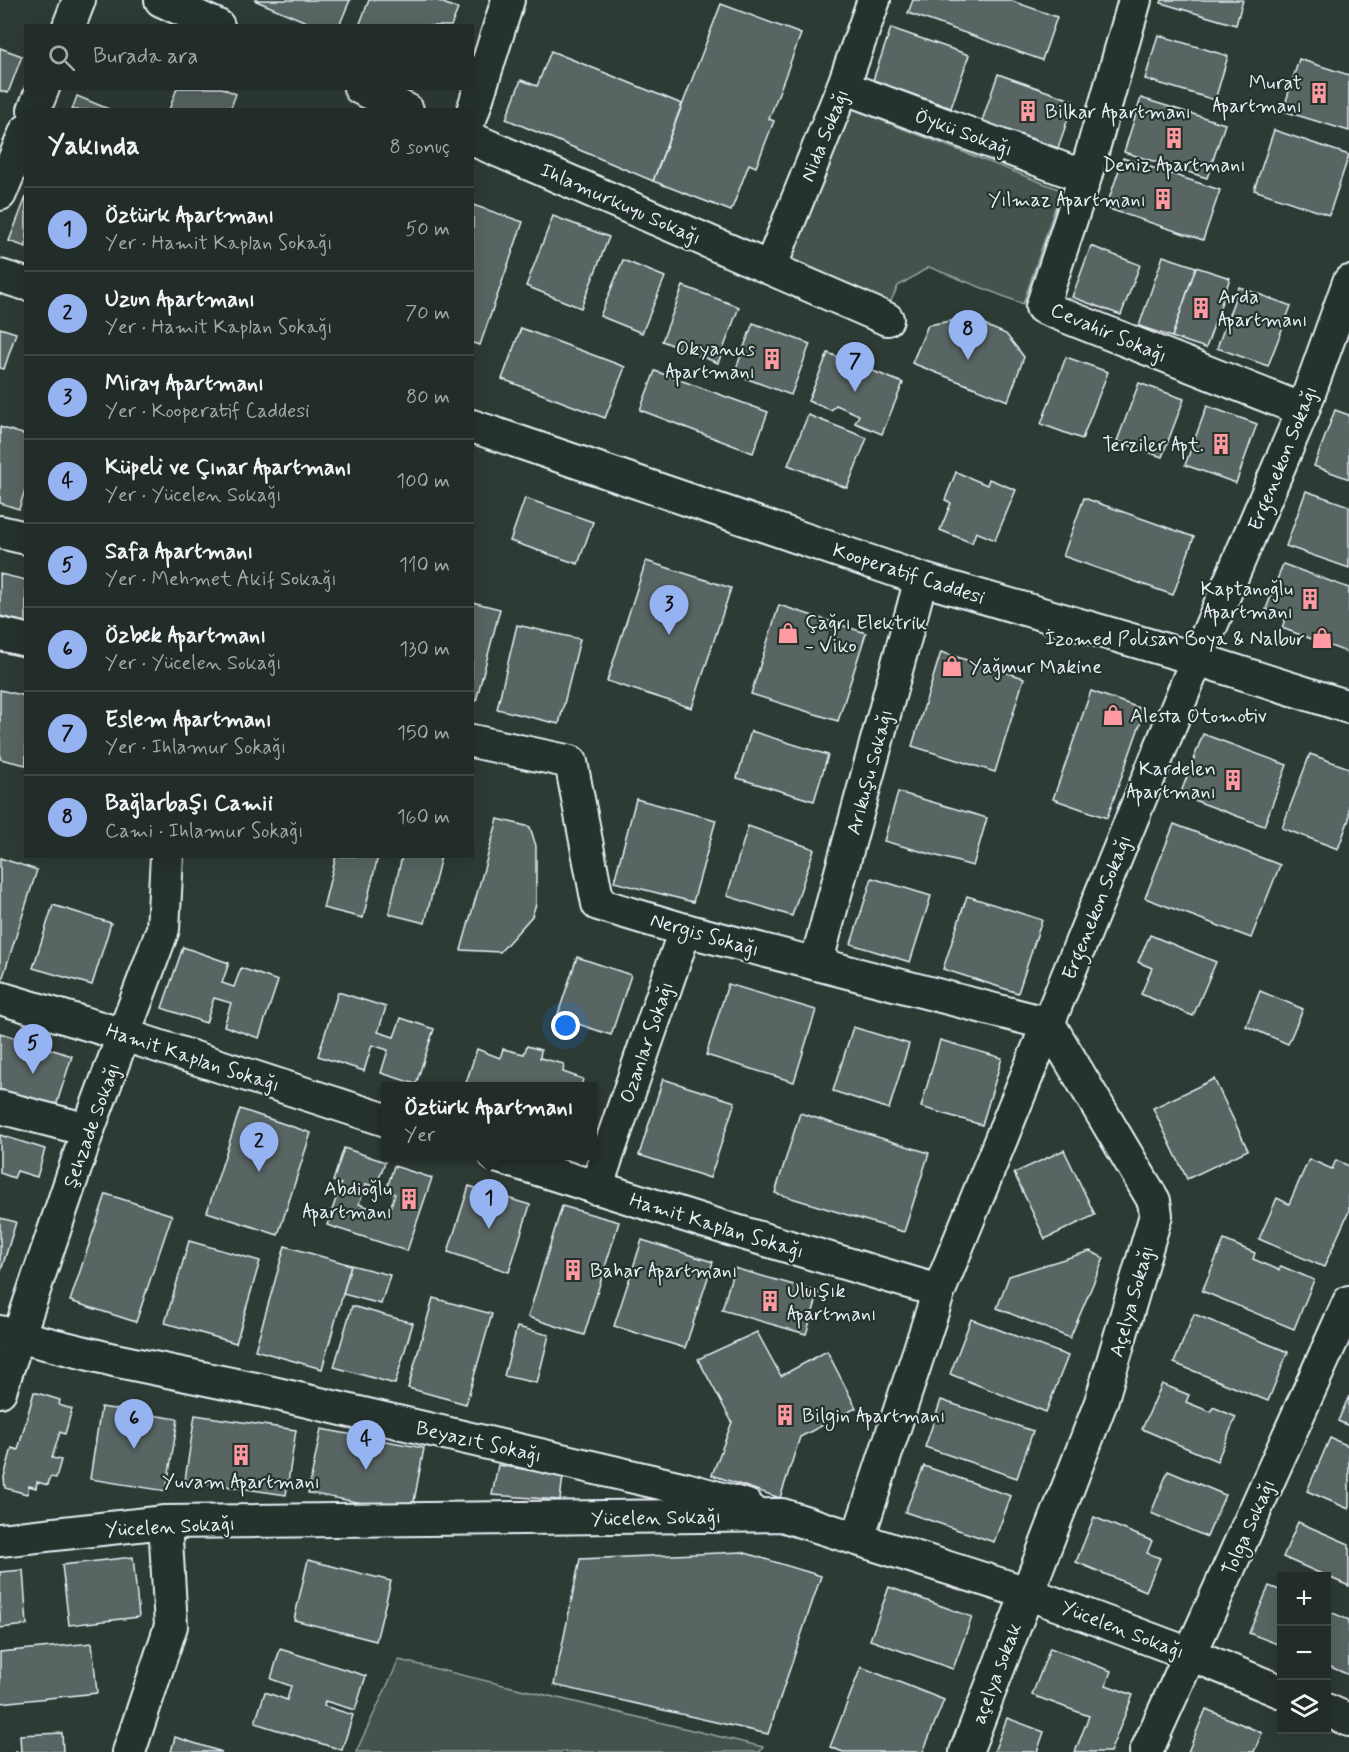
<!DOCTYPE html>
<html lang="tr">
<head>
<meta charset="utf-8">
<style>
  :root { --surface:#222c28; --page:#2a3430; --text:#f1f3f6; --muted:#a2a7a8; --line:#3f4845; --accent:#95b2f1 }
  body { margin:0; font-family:Mynerve,sans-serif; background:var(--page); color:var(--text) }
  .controls { position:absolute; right:18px; bottom:18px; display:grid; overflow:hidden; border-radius:0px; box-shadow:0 6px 24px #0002 }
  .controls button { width:54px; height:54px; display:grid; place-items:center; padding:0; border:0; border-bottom:2px solid var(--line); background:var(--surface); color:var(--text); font:30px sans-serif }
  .you { position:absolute; left:566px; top:1026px; width:21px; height:21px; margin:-15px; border:4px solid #fff; border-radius:50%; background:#1a73e8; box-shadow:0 0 0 9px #1a73e833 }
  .badge { display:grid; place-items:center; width:39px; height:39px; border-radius:50%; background:var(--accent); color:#111; font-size:20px; font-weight:700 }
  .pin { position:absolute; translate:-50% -50px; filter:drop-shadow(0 2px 3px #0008) }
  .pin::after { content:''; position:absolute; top:32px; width:21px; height:18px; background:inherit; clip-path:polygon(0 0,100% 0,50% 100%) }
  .popup { position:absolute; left:381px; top:1082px; width:216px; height:78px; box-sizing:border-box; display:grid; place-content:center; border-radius:0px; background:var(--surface); filter:drop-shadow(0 2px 4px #0005); font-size:20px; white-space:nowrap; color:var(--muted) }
  .popup b { font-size:22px; color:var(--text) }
  .popup::after { content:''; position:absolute; left:50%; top:100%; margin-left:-12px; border:12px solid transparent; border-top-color:var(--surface) }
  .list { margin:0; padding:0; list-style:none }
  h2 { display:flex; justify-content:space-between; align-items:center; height:78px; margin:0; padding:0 24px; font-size:26px }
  h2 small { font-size:20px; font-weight:400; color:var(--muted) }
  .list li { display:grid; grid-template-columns:39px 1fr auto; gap:18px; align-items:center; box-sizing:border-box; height:84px; padding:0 24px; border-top:2px solid var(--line) }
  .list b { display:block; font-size:22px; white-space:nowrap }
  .list p { margin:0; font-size:20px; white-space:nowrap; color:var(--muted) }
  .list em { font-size:20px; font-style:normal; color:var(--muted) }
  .icon { flex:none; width:33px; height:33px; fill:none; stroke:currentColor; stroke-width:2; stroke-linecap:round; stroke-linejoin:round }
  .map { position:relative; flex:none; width:1349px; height:1752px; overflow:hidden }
  .search { position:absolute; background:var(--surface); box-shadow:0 6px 24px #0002; left:24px; top:24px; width:450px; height:66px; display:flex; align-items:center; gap:15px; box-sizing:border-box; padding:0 21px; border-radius:0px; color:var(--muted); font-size:22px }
  .panel { position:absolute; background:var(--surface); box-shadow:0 6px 24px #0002; left:24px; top:108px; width:450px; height:750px; border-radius:0px }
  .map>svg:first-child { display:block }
</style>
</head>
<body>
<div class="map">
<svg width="1349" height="1752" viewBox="0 0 1349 1752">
  <rect width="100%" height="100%" fill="#2e3b35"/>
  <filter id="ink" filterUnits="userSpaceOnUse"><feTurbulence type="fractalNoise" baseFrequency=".0167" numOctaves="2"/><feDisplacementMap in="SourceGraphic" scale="12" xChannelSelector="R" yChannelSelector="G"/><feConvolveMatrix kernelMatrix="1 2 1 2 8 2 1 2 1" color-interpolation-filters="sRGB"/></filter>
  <g filter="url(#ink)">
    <g fill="#45524e" stroke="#96a2a3" stroke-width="1.5">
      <polygon points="852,109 1061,190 1023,304 929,267 898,286 888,307 789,263"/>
      <polygon points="399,1660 763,1747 760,1752 356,1752"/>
    </g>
    <g fill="#596563" stroke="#e8f1f8" stroke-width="1.5">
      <polygon points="254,0 350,0 339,26 316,26"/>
      <polygon points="369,0 436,0 458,9 451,26 359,26"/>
      <polygon points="913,0 1009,0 1057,17 1042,60 908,13"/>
      <polygon points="1162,0 1243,0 1236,25 1161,3"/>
      <polygon points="721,4 801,34 769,119 774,121 756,167 749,164 731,211 653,181"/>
      <polygon points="891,28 969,55 951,108 873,80"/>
      <polygon points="1158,35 1228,56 1215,100 1145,79"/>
      <polygon points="0,48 22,56 8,93 0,91"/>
      <polygon points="551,51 682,104 653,181 506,119 521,80 537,86"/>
      <polygon points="1299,59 1349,75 1349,131 1283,111"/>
      <polygon points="998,74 1074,101 1058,148 982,121"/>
      <polygon points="177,88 222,88 236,94 230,110 169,110"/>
      <polygon points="77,96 111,110 72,110"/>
      <polygon points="1141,98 1225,124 1207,178 1124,152"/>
      <polygon points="1274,130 1349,155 1329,215 1254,190"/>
      <polygon points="1123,158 1220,190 1203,240 1106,208"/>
      <polygon points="26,197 26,247 9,241"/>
      <polygon points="473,205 523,222 480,345 472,343"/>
      <polygon points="553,216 609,237 581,308 526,286"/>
      <polygon points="1091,246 1140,265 1121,315 1072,297"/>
      <polygon points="1163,256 1196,267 1172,337 1139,326"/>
      <polygon points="623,260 665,277 642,333 600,316"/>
      <polygon points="1196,267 1230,278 1206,348 1172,337"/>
      <polygon points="683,286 739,307 718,363 662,341"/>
      <polygon points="1239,287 1291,306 1268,366 1217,348"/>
      <polygon points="968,318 1006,334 1024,357 1008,401 912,363 928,325"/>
      <polygon points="753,323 810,344 791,395 734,374"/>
      <polygon points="0,328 16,333 4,369 0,368"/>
      <polygon points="521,328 625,367 605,418 502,379"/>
      <polygon points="828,353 903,383 882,434 855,423 859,415 836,405 831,410 808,401"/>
      <polygon points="1066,357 1108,372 1082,439 1041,424"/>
      <polygon points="655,371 768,412 753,453 640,410"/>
      <polygon points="1139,383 1184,399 1162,457 1117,441"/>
      <polygon points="1207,406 1257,424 1236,483 1185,465"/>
      <polygon points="1335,410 1349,415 1349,479 1314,466"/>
      <polygon points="808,415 867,438 847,488 788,465"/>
      <polygon points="0,427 26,435 26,487 19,509 0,503"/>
      <polygon points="956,472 987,485 989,479 1016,490 995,540 976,532 972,543 940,530 951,503 945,500"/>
      <polygon points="1306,491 1349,506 1349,568 1286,546"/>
      <polygon points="525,498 593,522 578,564 510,541"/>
      <polygon points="1084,498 1194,537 1173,595 1063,556"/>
      <polygon points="646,561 731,588 692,708 607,681"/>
      <polygon points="1283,564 1349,588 1349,653 1282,628 1286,616 1266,609"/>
      <polygon points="0,574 26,580 26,622 0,616"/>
      <polygon points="472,602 500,609 476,701 472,700"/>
      <polygon points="779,605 866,633 838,721 751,694"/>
      <polygon points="517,625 580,639 559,724 497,709"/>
      <polygon points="941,652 1024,678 995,772 912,746"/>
      <polygon points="0,690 26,696 26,765 0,759"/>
      <polygon points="1091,691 1145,710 1107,818 1053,799"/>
      <polygon points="751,731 828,755 814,801 737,778"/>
      <polygon points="1203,734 1287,765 1264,826 1180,795"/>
      <polygon points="1310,754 1349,768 1349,819 1338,849 1282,828"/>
      <polygon points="898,792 987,818 973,866 884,841"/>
      <polygon points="636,799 716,820 693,902 614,882"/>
      <polygon points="498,819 530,827 536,846 536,904 532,916 500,952 461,950"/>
      <polygon points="1174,824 1280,865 1251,938 1145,898"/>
      <polygon points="748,826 814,849 792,916 727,896"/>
      <polygon points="336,856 378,856 363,918 323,908"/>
      <polygon points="402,856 441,856 425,923 389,914"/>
      <polygon points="0,858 37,870 2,980 0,979"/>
      <polygon points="872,878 931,896 910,962 851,944"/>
      <polygon points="967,896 1042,920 1018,993 943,969"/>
      <polygon points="53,905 111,923 92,985 33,968"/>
      <polygon points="1150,935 1216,962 1193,1016 1141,994 1152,968 1138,962"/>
      <polygon points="183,947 229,963 222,983 234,987 241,968 278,981 259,1038 224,1026 231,1003 214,998 206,1023 162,1008"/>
      <polygon points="577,957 631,975 611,1035 557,1017"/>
      <polygon points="728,984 816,1010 794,1082 706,1055"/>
      <polygon points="1260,991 1303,1009 1288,1044 1246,1026"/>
      <polygon points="338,992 386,1007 378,1032 394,1037 401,1018 434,1029 416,1084 381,1073 388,1050 372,1045 364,1071 318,1056"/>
      <polygon points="853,1027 909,1044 889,1109 833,1091"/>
      <polygon points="0,1033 72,1056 55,1109 0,1092"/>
      <polygon points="940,1040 1002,1058 982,1125 921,1107"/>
      <polygon points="527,1046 541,1050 540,1058 564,1064 563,1072 583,1079 581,1086 465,1086 477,1049 500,1058 503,1049 524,1054"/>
      <polygon points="663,1079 735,1102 710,1178 639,1155"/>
      <polygon points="1214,1079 1248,1150 1187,1179 1153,1108"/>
      <polygon points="240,1109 311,1133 278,1235 207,1212"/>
      <polygon points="800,1113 929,1153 904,1232 775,1193"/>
      <polygon points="0,1135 45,1149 37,1177 17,1171 14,1178 0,1173"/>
      <polygon points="344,1148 385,1162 376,1187 366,1184 359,1204 388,1214 395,1194 386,1191 394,1166 432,1178 407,1251 327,1225 341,1184 333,1181"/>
      <polygon points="1064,1150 1095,1215 1045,1239 1014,1173"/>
      <polygon points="1309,1159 1332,1169 1336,1160 1349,1166 1349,1211 1324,1267 1259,1239 1277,1198 1289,1204"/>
      <polygon points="469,1186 530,1205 509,1272 448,1252"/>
      <polygon points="106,1194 172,1215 136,1322 70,1301"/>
      <polygon points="562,1206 619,1222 584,1335 528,1317"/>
      <polygon points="0,1218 16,1222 0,1274"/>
      <polygon points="642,1240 713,1262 685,1348 614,1326"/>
      <polygon points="1224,1240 1255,1253 1253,1259 1279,1270 1281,1266 1314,1280 1294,1329 1202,1291"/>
      <polygon points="189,1241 260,1261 236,1343 165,1323"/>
      <polygon points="285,1246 351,1265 322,1369 255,1350"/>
      <polygon points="1090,1251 1104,1258 1070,1338 997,1308 1009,1276"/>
      <polygon points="351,1265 390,1275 381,1304 343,1294"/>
      <polygon points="734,1268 819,1292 806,1334 722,1310"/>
      <polygon points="433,1298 492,1314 466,1404 408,1388"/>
      <polygon points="352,1306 413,1323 395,1384 334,1367"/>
      <polygon points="1194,1314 1288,1352 1268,1401 1174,1363"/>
      <polygon points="971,1319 1068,1356 1046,1412 950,1374"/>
      <polygon points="517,1327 549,1335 537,1383 504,1376"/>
      <polygon points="757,1332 781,1376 827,1351 856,1408 800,1437 780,1498 712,1475 732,1422 698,1359"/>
      <polygon points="1162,1384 1189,1395 1186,1402 1211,1412 1213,1407 1236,1417 1217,1461 1142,1429"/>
      <polygon points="34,1392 60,1400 59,1405 72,1409 65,1434 60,1432 52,1458 61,1460 56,1478 50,1477 48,1485 37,1482 36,1488 29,1486 27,1494 5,1488 4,1477 12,1448 18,1450"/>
      <polygon points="1349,1396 1349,1426 1338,1421"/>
      <polygon points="941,1400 1033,1431 1017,1478 925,1447"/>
      <polygon points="101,1407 178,1419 166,1491 90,1479"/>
      <polygon points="195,1415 296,1430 286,1495 185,1480"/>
      <polygon points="321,1429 424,1448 412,1512 308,1493"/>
      <polygon points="1330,1438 1349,1446 1349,1509 1307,1491"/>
      <polygon points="498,1465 563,1476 560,1500 492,1495"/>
      <polygon points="924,1466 1011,1496 994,1542 905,1512"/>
      <polygon points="1168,1471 1225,1495 1207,1537 1151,1513"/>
      <polygon points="1094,1517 1152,1541 1147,1553 1160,1558 1146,1591 1076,1562"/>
      <polygon points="1298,1522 1349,1544 1349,1586 1283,1557"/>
      <polygon points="742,1552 821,1576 768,1734 554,1685 580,1559"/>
      <polygon points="133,1557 139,1617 69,1625 62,1565"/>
      <polygon points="308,1560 391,1581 376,1641 294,1620"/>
      <polygon points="23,1570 27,1625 0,1628 0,1572"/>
      <polygon points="1269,1586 1282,1591 1282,1646 1249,1633"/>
      <polygon points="889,1587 972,1617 953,1669 870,1640"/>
      <polygon points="1326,1610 1349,1620 1349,1675 1326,1665"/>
      <polygon points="92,1643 97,1693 0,1703 0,1652"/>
      <polygon points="1050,1648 1111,1671 1106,1685 1133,1695 1110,1752 1075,1752 1089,1716 1032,1695"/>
      <polygon points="280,1649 366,1676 355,1710 325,1701 324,1706 353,1715 342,1750 255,1723 265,1692 287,1700 291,1686 271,1679"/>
      <polygon points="861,1667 944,1700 923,1752 843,1752 830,1747"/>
      <polygon points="1206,1709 1262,1733 1254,1752 1188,1752"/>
      <polygon points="1007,1718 1044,1732 1037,1752 994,1752"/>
      <polygon points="62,1733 63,1752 15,1752 21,1752 20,1735"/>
      <polygon points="175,1737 222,1752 171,1752"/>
    </g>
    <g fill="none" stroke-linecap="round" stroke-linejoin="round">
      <defs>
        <g id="minor">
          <polyline points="161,0 218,26"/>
          <polyline points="1135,0 1085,177 1042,307 1303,410"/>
          <polyline points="69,26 79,0"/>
          <polyline points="843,87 1085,177"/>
          <polyline points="360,88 407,110"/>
          <polyline points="34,110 43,88"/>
          <polyline points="472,114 508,0"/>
          <polyline points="472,139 887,319"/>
          <polyline points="0,194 26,131"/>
          <polyline points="770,268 843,87 874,0"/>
          <polyline points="0,276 26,284"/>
          <polyline points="472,426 921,579 1197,659 1349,707"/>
          <polyline points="0,532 26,538"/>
          <polyline points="0,634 26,640"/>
          <polyline points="472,741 571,762 598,904 685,930 1049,1024 1154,1201 1156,1215 1101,1402 966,1752"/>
          <polyline points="816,964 921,579"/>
          <polyline points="0,998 124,1035 386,1120"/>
          <polyline points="0,1107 88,1130"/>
          <polyline points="496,1156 729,1229 939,1291"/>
          <polyline points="596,1188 685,930"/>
          <polyline points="0,1332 114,1360 260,1390 686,1489 747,1506"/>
          <polyline points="0,1391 88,1130 163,929 167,856"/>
          <polyline points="858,1538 939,1291 1197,659 1303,410 1349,282"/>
          <polyline points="0,1540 165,1522 782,1515 1027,1593 1190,1654 1282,1692"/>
          <polyline points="1326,1710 1349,1720"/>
          <polyline points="129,1752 171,1626 165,1522"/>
          <polyline points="1146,1752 1349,1302"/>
        </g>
      </defs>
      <use href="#minor" stroke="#e8f1f8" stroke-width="36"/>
      <use href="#minor" stroke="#26332d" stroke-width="32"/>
    </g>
  </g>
  <defs>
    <symbol id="building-bare" viewBox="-9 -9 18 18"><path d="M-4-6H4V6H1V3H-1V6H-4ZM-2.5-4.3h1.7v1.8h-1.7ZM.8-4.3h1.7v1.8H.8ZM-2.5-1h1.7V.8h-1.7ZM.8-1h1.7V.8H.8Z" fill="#ff9aa2" stroke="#26332d" stroke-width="2.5" paint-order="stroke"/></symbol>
    <symbol id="shop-bare" viewBox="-9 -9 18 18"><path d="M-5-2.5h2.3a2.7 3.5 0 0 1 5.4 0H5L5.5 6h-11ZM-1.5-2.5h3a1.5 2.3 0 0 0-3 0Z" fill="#ff9aa2" stroke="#26332d" stroke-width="2.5" paint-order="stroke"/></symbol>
  </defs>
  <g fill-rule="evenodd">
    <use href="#building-bare" x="1304" y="78" width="30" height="30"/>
    <use href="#building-bare" x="1013" y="96" width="30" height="30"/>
    <use href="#building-bare" x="1159" y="123" width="30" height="30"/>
    <use href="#building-bare" x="1148" y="184" width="30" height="30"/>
    <use href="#building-bare" x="1186" y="293" width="30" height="30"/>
    <use href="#building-bare" x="757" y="344" width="30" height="30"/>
    <use href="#building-bare" x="1206" y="429" width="30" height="30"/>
    <use href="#building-bare" x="1295" y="584" width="30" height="30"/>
    <use href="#shop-bare" x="773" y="618" width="30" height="30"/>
    <use href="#shop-bare" x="1307" y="623" width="30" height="30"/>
    <use href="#shop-bare" x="937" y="651" width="30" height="30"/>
    <use href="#shop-bare" x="1098" y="700" width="30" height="30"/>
    <use href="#building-bare" x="1218" y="765" width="30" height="30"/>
    <use href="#building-bare" x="394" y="1184" width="30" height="30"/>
    <use href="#building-bare" x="558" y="1255" width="30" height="30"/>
    <use href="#building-bare" x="755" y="1286" width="30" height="30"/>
    <use href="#building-bare" x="770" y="1400" width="30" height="30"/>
    <use href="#building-bare" x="226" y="1440" width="30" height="30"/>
  </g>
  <g text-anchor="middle" stroke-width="4.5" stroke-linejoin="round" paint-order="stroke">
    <g font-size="20" fill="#e8f1f8" stroke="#26332d" text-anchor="end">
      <text x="1302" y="89">Murat<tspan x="1302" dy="23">Apartmanı</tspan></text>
      <text x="1045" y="118" text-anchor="start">Bilkar Apartmanı</text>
      <text x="1174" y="171" text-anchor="middle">Deniz Apartmanı</text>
      <text x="1146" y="206">Yılmaz Apartmanı</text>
      <text x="1218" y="303" text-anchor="start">Arda<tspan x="1218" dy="23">Apartmanı</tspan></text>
      <text x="755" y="355">Okyanus<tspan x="755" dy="23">Apartmanı</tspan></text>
      <text x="1204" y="451">Terziler Apt.</text>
      <text x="1293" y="595">Kaptanoğlu<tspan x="1293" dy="23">Apartmanı</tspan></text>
      <text x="805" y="629" text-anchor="start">Çağrı Elektrik<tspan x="805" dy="23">- Viko</tspan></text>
      <text x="1305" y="645">İzomed Polisan Boya &amp; Nalbur</text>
      <text x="969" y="673" text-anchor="start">Yağmur Makine</text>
      <text x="1130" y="722" text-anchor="start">Alesta Otomotiv</text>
      <text x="1216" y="775">Kardelen<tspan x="1216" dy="23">Apartmanı</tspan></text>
      <text x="392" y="1195">Abdioğlu<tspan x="392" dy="23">Apartmanı</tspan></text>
      <text x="590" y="1277" text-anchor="start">Bahar Apartmanı</text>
      <text x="787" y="1297" text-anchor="start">Uluışık<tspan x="787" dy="23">Apartmanı</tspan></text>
      <text x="802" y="1422" text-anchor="start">Bilgin Apartmanı</text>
      <text x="241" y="1488" text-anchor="middle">Yuvam Apartmanı</text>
    </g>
    <g font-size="20" fill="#e8f1f8" stroke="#26332d">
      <text transform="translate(964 132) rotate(20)" y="7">Öykü Sokağı</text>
      <text transform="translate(824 135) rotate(-68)" y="7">Nida Sokağı</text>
      <text transform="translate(621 203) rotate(24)" y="7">Ihlamurkuyu Sokağı</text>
      <text transform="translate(1109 332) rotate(23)" y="7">Cevahir Sokağı</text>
      <text transform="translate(1282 458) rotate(-68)" y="7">Ergenekon Sokağı</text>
      <text transform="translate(909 573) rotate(18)" y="7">Kooperatif Caddesi</text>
      <text transform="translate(869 772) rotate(-75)" y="7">Arıkuşu Sokağı</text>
      <text transform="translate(1096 907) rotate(-68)" y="7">Ergenekon Sokağı</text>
      <text transform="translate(705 934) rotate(16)" y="7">Nergis Sokağı</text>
      <text transform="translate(646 1042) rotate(-71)" y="7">Ozanlar Sokağı</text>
      <text transform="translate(193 1057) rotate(18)" y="7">Hamit Kaplan Sokağı</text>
      <text transform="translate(91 1125) rotate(-70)" y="7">Şehzade Sokağı</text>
      <text transform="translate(717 1225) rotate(17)" y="7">Hamit Kaplan Sokağı</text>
      <text transform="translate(1131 1301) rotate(-74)" y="7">Açelya Sokağı</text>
      <text transform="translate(479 1441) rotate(13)" y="7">Beyazıt Sokağı</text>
      <text transform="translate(656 1517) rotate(-1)" y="7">Yücelen Sokağı</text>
      <text transform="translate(170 1526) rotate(-3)" y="7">Yücelen Sokağı</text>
      <text transform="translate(1248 1527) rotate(-66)" y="7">Tolga Sokağı</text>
      <text transform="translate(1123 1629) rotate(21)" y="7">Yücelen Sokağı</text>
      <text transform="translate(996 1673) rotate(-69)" y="7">açelya sokak</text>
    </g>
  </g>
</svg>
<div class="controls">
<button>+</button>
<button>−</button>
<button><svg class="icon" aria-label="layers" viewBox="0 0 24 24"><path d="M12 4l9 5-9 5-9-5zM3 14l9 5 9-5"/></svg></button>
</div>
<div class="you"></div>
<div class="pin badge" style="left:489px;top:1229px">1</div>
<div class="popup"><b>Öztürk Apartmanı</b>Yer</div>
<div class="pin badge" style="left:259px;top:1172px">2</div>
<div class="pin badge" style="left:669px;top:635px">3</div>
<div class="pin badge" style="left:366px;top:1470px">4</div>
<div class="pin badge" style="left:33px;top:1074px">5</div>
<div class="pin badge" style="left:134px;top:1449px">6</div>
<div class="pin badge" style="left:855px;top:392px">7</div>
<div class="pin badge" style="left:968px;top:360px">8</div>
<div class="search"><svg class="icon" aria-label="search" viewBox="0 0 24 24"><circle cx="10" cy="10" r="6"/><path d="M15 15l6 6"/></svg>Burada ara</div>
<section class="panel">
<h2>Yakında<small>8 sonuç</small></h2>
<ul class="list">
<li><span class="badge">1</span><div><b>Öztürk Apartmanı</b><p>Yer · Hamit Kaplan Sokağı</p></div><em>50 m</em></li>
<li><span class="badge">2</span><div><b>Uzun Apartmanı</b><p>Yer · Hamit Kaplan Sokağı</p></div><em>70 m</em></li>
<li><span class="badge">3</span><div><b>Miray Apartmanı</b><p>Yer · Kooperatif Caddesi</p></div><em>80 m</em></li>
<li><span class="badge">4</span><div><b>Küpeli ve Çınar Apartmanı</b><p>Yer · Yücelen Sokağı</p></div><em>100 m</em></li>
<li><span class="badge">5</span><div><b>Safa Apartmanı</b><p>Yer · Mehmet Akif Sokağı</p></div><em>110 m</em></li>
<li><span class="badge">6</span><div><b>Özbek Apartmanı</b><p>Yer · Yücelen Sokağı</p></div><em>130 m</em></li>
<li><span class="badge">7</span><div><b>Eslem Apartmanı</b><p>Yer · Ihlamur Sokağı</p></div><em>150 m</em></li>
<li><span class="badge">8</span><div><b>Bağlarbaşı Camii</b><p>Cami · Ihlamur Sokağı</p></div><em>160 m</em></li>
</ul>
</section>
</div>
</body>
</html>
